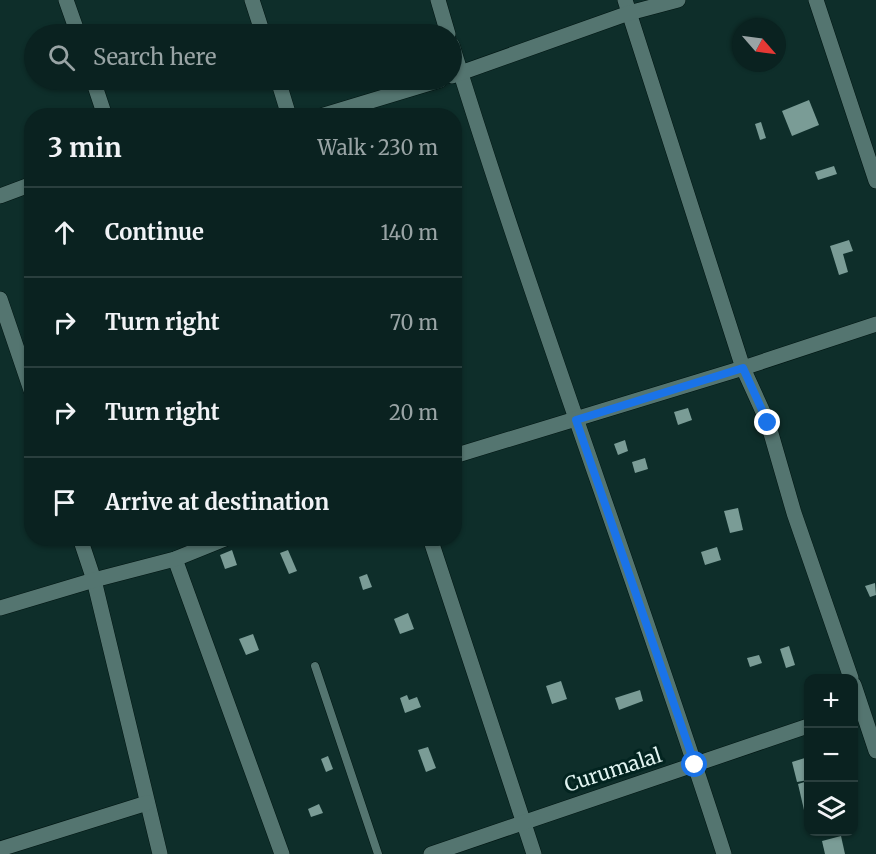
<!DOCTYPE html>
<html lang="en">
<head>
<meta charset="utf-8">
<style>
  :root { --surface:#0a2220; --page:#132a29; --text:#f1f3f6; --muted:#99a4a5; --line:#2a3f3e }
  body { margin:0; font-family:Merriweather,serif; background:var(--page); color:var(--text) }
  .controls { position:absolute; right:18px; bottom:18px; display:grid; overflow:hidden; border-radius:12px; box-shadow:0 2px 4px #0004 }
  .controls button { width:54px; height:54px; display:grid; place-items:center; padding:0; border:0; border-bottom:2px solid var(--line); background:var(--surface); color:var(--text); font:30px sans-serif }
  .compass { position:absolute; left:732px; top:18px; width:54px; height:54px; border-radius:50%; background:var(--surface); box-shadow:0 2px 4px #0004; rotate:118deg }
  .stop { position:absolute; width:18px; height:18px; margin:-14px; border:4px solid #1a73e8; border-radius:50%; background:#fff }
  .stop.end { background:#1a73e8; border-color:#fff; box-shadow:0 2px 6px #0008 }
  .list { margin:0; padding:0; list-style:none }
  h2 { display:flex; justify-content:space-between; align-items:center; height:78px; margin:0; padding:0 24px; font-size:26px }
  h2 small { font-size:20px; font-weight:400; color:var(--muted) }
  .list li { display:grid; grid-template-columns:39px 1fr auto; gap:18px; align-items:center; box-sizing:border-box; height:90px; padding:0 24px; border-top:2px solid var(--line) }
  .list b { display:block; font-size:22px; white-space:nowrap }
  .list em { font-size:20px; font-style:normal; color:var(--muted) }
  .icon { flex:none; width:33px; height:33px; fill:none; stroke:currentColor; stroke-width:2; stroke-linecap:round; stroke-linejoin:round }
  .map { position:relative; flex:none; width:876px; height:854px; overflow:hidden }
  .search { position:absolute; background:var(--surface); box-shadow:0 2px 4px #0004; left:24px; top:24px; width:438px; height:66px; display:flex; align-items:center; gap:15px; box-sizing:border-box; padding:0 21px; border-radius:33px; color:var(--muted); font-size:22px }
  .panel { position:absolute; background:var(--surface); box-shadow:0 2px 4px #0004; left:24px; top:108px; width:438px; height:438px; border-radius:24px }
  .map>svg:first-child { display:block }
</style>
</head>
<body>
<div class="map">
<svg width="876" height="854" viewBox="0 0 876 854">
  <rect width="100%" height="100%" fill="#0e2e2a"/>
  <g fill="#7a9c96">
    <polygon points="809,100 819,125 792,136 782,111"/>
    <polygon points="761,122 766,138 760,140 755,124"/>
    <polygon points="834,166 837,174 818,180 815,172"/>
    <polygon points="849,240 853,251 843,254 848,272 839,275 830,246"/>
    <polygon points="688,408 692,420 678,425 674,412"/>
    <polygon points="625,440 628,451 618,455 614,444"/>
    <polygon points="645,458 648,469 635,473 632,462"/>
    <polygon points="738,508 743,530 730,533 724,511"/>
    <polygon points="717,547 721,560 705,565 701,552"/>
    <polygon points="232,550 237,565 225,569 220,555"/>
    <polygon points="288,550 297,571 289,574 280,553"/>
    <polygon points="367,574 372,587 363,590 359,577"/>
    <polygon points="875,583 876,595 870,597 865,586"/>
    <polygon points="408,613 414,629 400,634 394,619"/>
    <polygon points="253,634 259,650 246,655 239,639"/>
    <polygon points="789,646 795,665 786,668 780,649"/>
    <polygon points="759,655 762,663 750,667 747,658"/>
    <polygon points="561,681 567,699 552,704 546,686"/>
    <polygon points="640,690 643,701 619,710 615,698"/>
    <polygon points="407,695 409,700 417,697 421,707 405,713 400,698"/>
    <polygon points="428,747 436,768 426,772 418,750"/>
    <polygon points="328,756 333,769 326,772 321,759"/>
    <polygon points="808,757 808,780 797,782 792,762"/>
    <polygon points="808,781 808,809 804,810 798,784"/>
    <polygon points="319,804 323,813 311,817 308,809"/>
    <polygon points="841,836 845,854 825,854 822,841"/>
  </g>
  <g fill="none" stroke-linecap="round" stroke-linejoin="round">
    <defs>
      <polyline id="lane" points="315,666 378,854"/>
      <g id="street">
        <polyline points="66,0 78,34"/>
        <polyline points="252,0 263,34"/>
        <polyline points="438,0 448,34"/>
        <polyline points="625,0 743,368 768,423 794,513 851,678"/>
        <polyline points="816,0 876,181"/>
        <path d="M452 45C536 317 637 583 724 854"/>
        <polyline points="452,76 629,13 678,0"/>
        <polyline points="93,80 105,116"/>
        <polyline points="278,80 289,116"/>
        <polyline points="321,116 440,80"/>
        <polyline points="0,196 32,184"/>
        <polyline points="0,299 32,393"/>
        <polyline points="454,456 743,368 876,324"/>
        <polyline points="80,538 94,580 160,854"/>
        <polyline points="430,538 534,854"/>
        <polyline points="175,559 282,854"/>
        <polyline points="0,608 94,580 175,559 227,538"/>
        <polyline points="854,685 876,751"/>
        <polyline points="0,849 147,803"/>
        <polyline points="431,854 808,726"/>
      </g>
    </defs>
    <use href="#lane" stroke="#001512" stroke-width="9"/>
    <use href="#street" stroke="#001512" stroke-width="16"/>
    <use href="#lane" stroke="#547570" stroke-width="8"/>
    <use href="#street" stroke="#547570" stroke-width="15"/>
  </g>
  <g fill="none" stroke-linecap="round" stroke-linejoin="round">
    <polyline stroke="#1a73e8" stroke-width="8" points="695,765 576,420 743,368 768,423"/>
  </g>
  <g text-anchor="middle" stroke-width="6" stroke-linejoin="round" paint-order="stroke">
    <g font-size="20" fill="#e1f3f0" stroke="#032420">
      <text transform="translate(613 770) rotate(-18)" y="7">Curumalal</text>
    </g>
  </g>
</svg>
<div class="controls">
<button>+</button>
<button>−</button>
<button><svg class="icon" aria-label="layers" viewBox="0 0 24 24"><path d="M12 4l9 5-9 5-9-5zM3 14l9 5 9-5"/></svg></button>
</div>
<svg class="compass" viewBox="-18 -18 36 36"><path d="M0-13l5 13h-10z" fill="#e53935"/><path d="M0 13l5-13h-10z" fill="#99a4a5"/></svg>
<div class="stop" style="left:695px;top:765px"></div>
<div class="stop end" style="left:768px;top:423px"></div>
<div class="search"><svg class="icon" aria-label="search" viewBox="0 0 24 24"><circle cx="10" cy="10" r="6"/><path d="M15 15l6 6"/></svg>Search here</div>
<section class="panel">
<h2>3 min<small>Walk · 230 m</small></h2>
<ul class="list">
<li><svg class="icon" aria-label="ahead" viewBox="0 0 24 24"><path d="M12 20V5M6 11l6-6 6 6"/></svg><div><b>Continue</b></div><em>140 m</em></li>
<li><svg class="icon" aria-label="right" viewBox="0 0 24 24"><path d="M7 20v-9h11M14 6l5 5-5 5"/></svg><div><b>Turn right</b></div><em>70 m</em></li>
<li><svg class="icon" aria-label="right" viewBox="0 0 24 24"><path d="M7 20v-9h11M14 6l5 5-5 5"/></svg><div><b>Turn right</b></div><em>20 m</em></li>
<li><svg class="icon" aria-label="arrive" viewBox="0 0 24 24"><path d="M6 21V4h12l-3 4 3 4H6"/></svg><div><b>Arrive at destination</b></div></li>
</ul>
</section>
</div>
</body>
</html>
